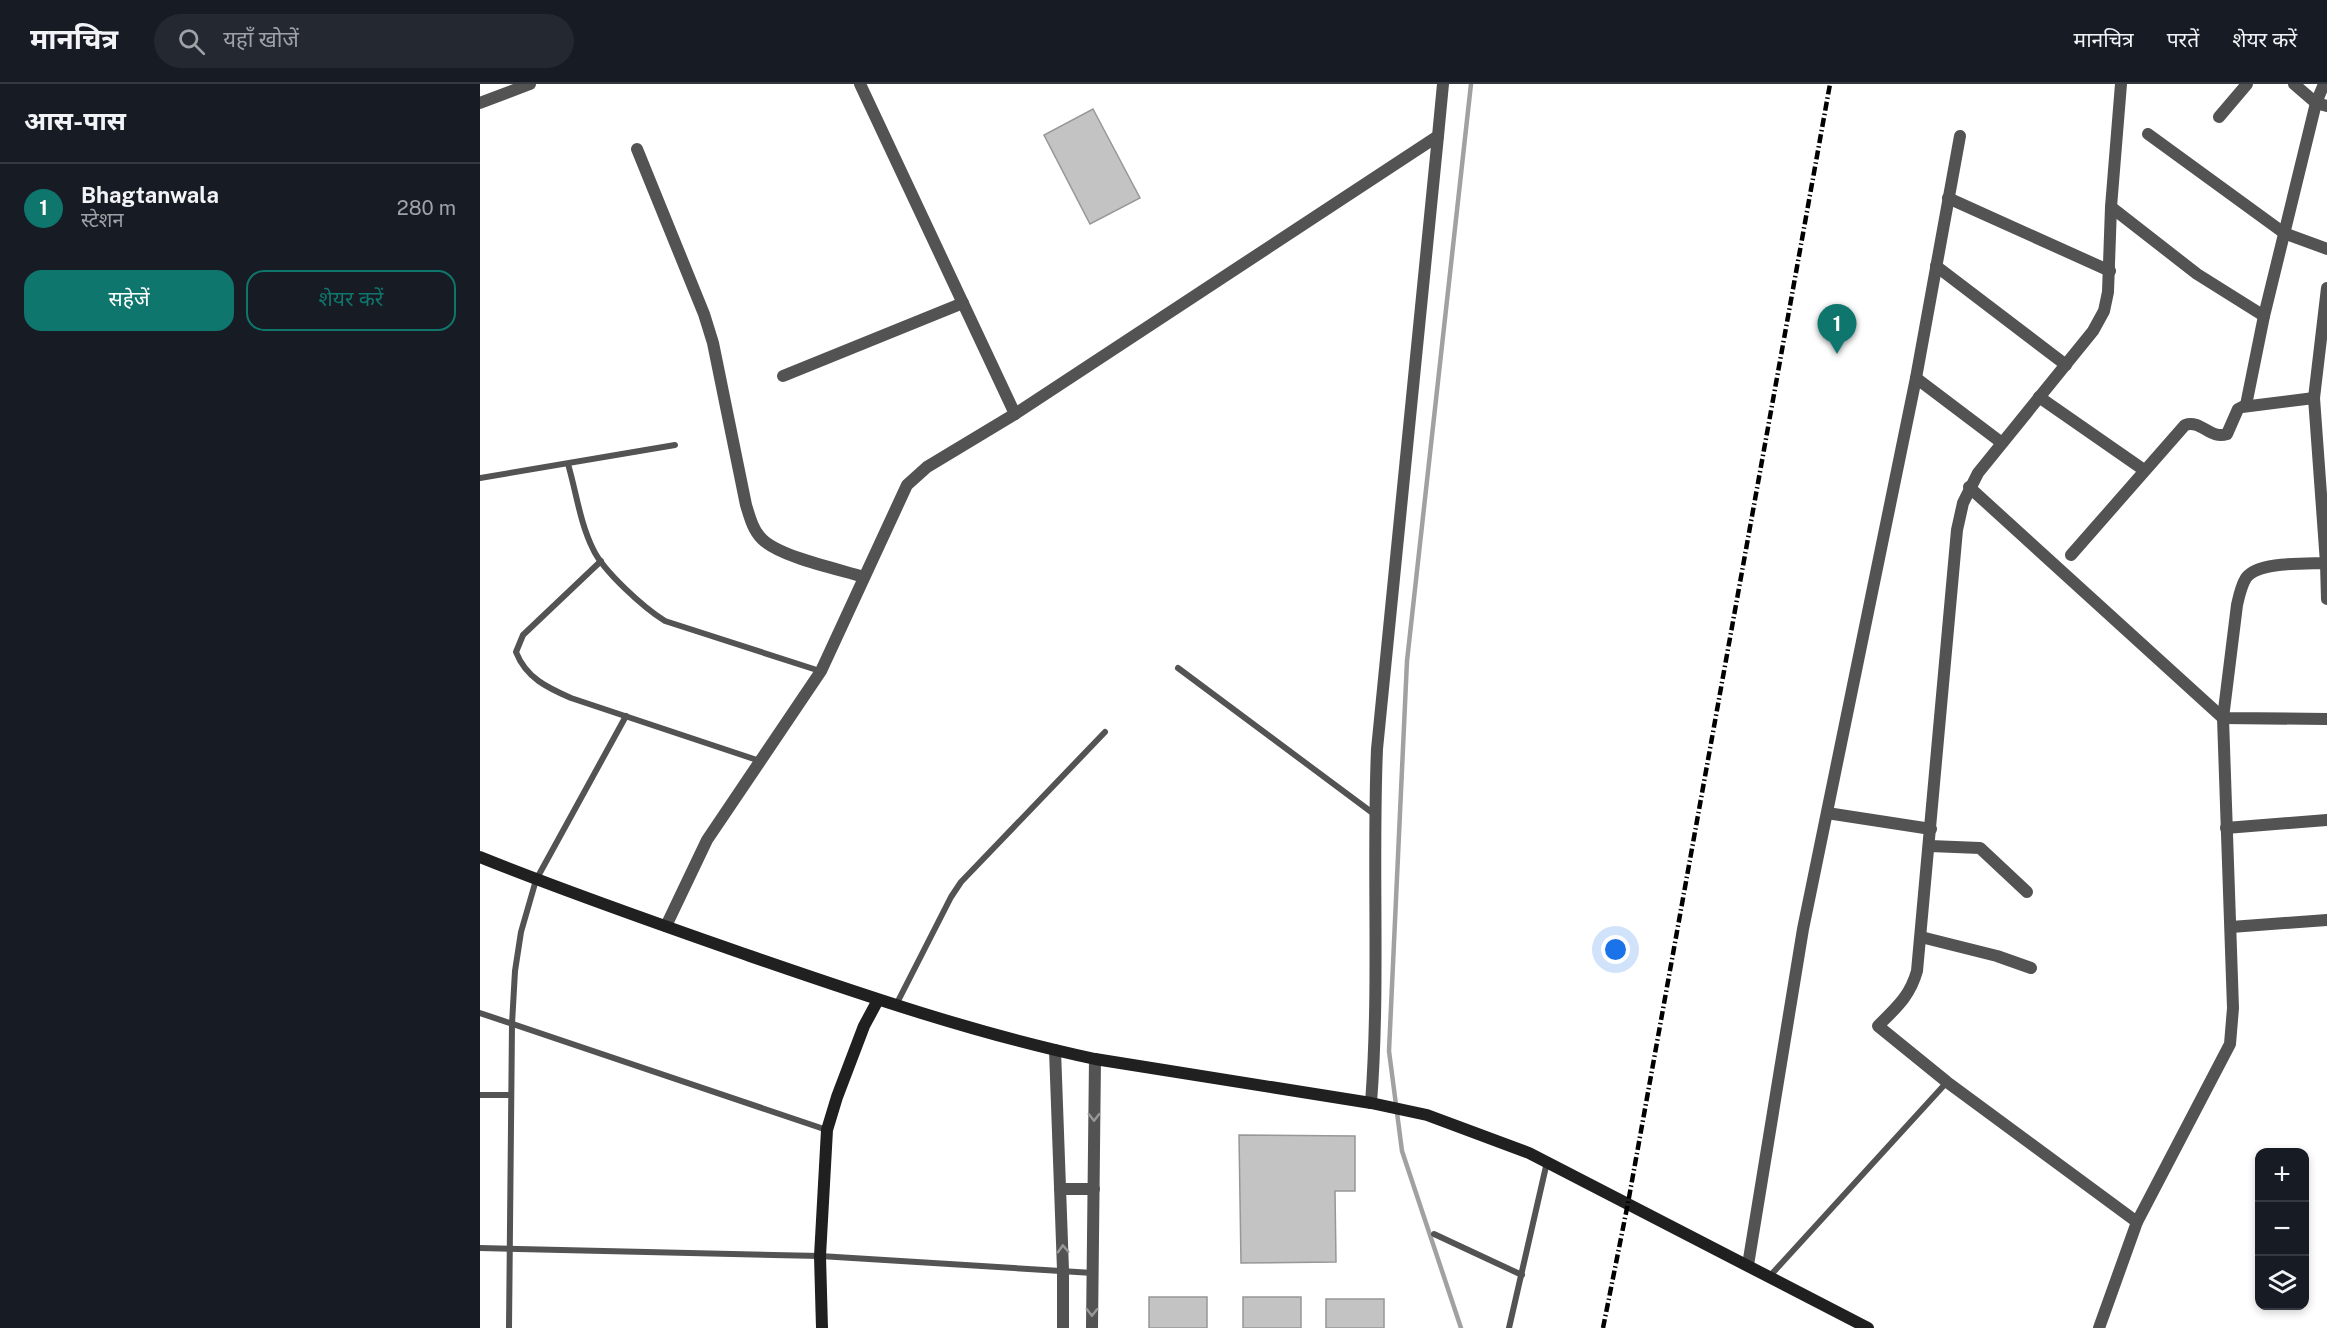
<!DOCTYPE html>
<html lang="hi">
<head>
<meta charset="utf-8">
<style>
  :root { --surface:#171b24; --page:#242831; --text:#f1f3f6; --muted:#9ea1a6; --line:#363941; --accent:#0f766e }
  body { margin:0; font-family:"Public Sans","Noto Sans Devanagari",sans-serif; background:var(--page); color:var(--text) }
  .controls { position:absolute; right:18px; bottom:18px; display:grid; overflow:hidden; border-radius:12px; box-shadow:0 3px 9px #0003 }
  .controls button { width:54px; height:54px; display:grid; place-items:center; padding:0; border:0; border-bottom:2px solid var(--line); background:var(--surface); color:var(--text); font:30px sans-serif }
  .you { position:absolute; left:1136px; top:866px; width:21px; height:21px; margin:-15px; border:4px solid #fff; border-radius:50%; background:#1a73e8; box-shadow:0 0 0 9px #1a73e833 }
  .badge { display:grid; place-items:center; width:39px; height:39px; border-radius:50%; background:var(--accent); color:#fff; font-size:20px; font-weight:700 }
  .pin { position:absolute; translate:-50% -50px; filter:drop-shadow(0 2px 3px #0008) }
  .pin::after { content:''; position:absolute; top:32px; width:21px; height:18px; background:inherit; clip-path:polygon(0 0,100% 0,50% 100%) }
  .list { margin:0; padding:0; list-style:none }
  h2 { display:flex; justify-content:space-between; align-items:center; height:78px; margin:0; padding:0 24px; font-size:26px }
  h2 small { font-size:20px; font-weight:400; color:var(--muted) }
  .list li { display:grid; grid-template-columns:39px 1fr auto; gap:18px; align-items:center; box-sizing:border-box; height:90px; padding:0 24px; border-top:2px solid var(--line) }
  .list b { display:block; font-size:22px; white-space:nowrap }
  .list p { margin:0; font-size:20px; white-space:nowrap; color:var(--muted) }
  .list em { font-size:20px; font-style:normal; color:var(--muted) }
  .actions { display:flex; gap:12px; padding:18px 24px }
  .actions a { flex:1; padding:14px 0; border:2px solid var(--accent); border-radius:18px; text-align:center; font-size:21px; color:var(--accent) }
  .actions .main { background:var(--accent); color:#fff }
  .icon { flex:none; width:33px; height:33px; fill:none; stroke:currentColor; stroke-width:2; stroke-linecap:round; stroke-linejoin:round }
  .map { position:relative; flex:none; width:1847px; height:1244px; overflow:hidden }
  header { display:flex; align-items:center; gap:36px; box-sizing:border-box; height:84px; padding:0 30px; background:var(--surface); border-bottom:2px solid var(--line) }
  header strong { font-size:28px }
  nav { display:flex; gap:33px; margin-inline-start:auto; font-size:21px }
  .search { width:420px; height:54px; background:var(--page); display:flex; align-items:center; gap:15px; box-sizing:border-box; padding:0 21px; border-radius:33px; color:var(--muted); font-size:22px }
  main { display:flex }
  aside { flex:1; background:var(--surface) }
  .map>svg:first-child { display:block }
</style>
</head>
<body>
<header>
<strong>मानचित्र</strong>
<div class="search"><svg class="icon" aria-label="search" viewBox="0 0 24 24"><circle cx="10" cy="10" r="6"/><path d="M15 15l6 6"/></svg>यहाँ खोजें</div>
<nav><a>मानचित्र</a><a>परतें</a><a>शेयर करें</a></nav>
</header>
<main>
<aside>
<h2>आस-पास<small></small></h2>
<ul class="list">
<li><span class="badge">1</span><div><b>Bhagtanwala</b><p>स्टेशन</p></div><em>280 m</em></li>
</ul>
<div class="actions"><a class="main">सहेजें</a><a>शेयर करें</a></div>
</aside>
<div class="map">
<svg width="1847" height="1244" viewBox="0 0 1847 1244">
  <rect width="100%" height="100%" fill="#fff"/>
  <g fill="none" stroke-linecap="round" stroke-linejoin="round">
    <polyline stroke="#a1a1a1" stroke-width="4.5" points="981,1244 922,1067 909,967 927,577 991,0"/>
  </g>
  <g fill="#c3c3c3" stroke="#979797" stroke-width="1.5">
    <polygon points="613,25 660,114 610,140 564,51"/>
    <polygon points="759,1051 875,1052 875,1107 855,1107 856,1178 761,1179"/>
    <rect x="669" y="1213" width="58" height="31"/>
    <rect x="763" y="1213" width="58" height="31"/>
    <rect x="846" y="1215" width="58" height="29"/>
  </g>
  <g fill="none" stroke-linecap="round" stroke-linejoin="round">
    <g stroke="#535353" stroke-width="6">
      <path d="M88 380C96 407 100 439 113 465 123 487 164 524 185 537L340 587"/>
      <polyline points="0,394 195,361"/>
      <path d="M121 477 43 551 36 568C46 594 68 604 91 614L280 677"/>
      <polyline points="698,584 894,730"/>
      <polyline points="416,921 471,813 481,798 625,648"/>
      <polyline points="0,929 347,1046"/>
      <polyline points="0,1011 31,1011"/>
      <polyline points="954,1150 1042,1191"/>
      <polyline points="0,1164 340,1172 613,1189"/>
      <polyline points="1289,1193 1467,998"/>
      <polyline points="29,1244 32,940 35,887 41,848 56,796 146,632"/>
      <polyline points="1029,1244 1067,1078"/>
    </g>
    <g stroke="#535353" stroke-width="12">
      <polyline points="380,0 535,330"/>
      <path d="M1641 0 1631 123 1628 208 1624 227 1613 247 1498 389 1483 419 1477 446 1437 887C1430 912 1417 923 1398 942L1467 998 1657 1138"/>
      <polyline points="1814,0 1836,19 1844,0"/>
      <polyline points="0,19 50,0"/>
      <polyline points="1739,33 1767,0"/>
      <polyline points="1668,50 1804,149 1847,165"/>
      <path d="M157 65 224 230 233 259 266 421C270 434 273 446 282 455 300 473 358 485 384 493"/>
      <polyline points="1468,114 1630,187"/>
      <polyline points="1631,123 1717,190 1784,232"/>
      <polyline points="1456,182 1586,281"/>
      <polyline points="1847,204 1834,314 1846,479 1847,515"/>
      <polyline points="303,292 483,219"/>
      <polyline points="1436,294 1522,359"/>
      <polyline points="1559,313 1664,386"/>
      <polyline points="1766,321 1784,232 1836,19 1847,22"/>
      <polyline points="1489,403 1743,634 1753,924 1750,960 1657,1138 1619,1244"/>
      <path d="M1591 471 1705 341C1721 335 1730 356 1747 350L1758 325 1762 323 1834 314"/>
      <path d="M1847 479C1827 480 1778 477 1766 494 1761 502 1759 512 1757 521L1743 634 1847 635"/>
      <polyline points="1347,729 1451,745"/>
      <polyline points="1746,744 1847,736"/>
      <polyline points="1450,762 1500,764 1547,808"/>
      <polyline points="186,842 227,756 341,587 427,401 447,383 535,330 958,52 963,0"/>
      <polyline points="1751,843 1847,836"/>
      <polyline points="1441,853 1517,872 1551,884"/>
      <polyline points="575,966 583,1186 583,1244"/>
      <path d="M891 1019C900 902 892 783 897 665L958 52"/>
      <polyline points="580,1105 614,1105"/>
      <polyline points="1268,1181 1323,845 1436,294 1480,52"/>
      <polyline points="612,1244 615,975"/>
    </g>
    <g stroke="#202020" stroke-width="12">
      <path d="M0 773C89 809 179 840 270 872 383 911 497 950 615 975L891 1019 947 1031 1049 1069 1388 1244"/>
      <polyline points="342,1244 340,1172 347,1046 357,1013 384,942 398,916"/>
    </g>
    <polyline stroke="#000" stroke-width="4.5" stroke-dasharray="9 3 1.5 3" stroke-linecap="butt" points="1123,1244 1148,1119 1350,0"/>
  </g>
  <defs><path id="oneway-chevron" d="M-2-3.5L2.5 0L-2 3.5" fill="none" stroke-width="1.6" stroke-linecap="round" stroke-linejoin="round" transform="scale(1.5)"/></defs>
  <g stroke="#989898">
    <use href="#oneway-chevron" transform="translate(614 1033) rotate(90)"/>
    <use href="#oneway-chevron" transform="translate(583 1165) rotate(-92)"/>
    <use href="#oneway-chevron" transform="translate(612 1228) rotate(91)"/>
  </g>
</svg>
<div class="controls">
<button>+</button>
<button>−</button>
<button><svg class="icon" aria-label="layers" viewBox="0 0 24 24"><path d="M12 4l9 5-9 5-9-5zM3 14l9 5 9-5"/></svg></button>
</div>
<div class="you"></div>
<div class="pin badge" style="left:1357px;top:270px">1</div>
</div>
</main>
</body>
</html>
